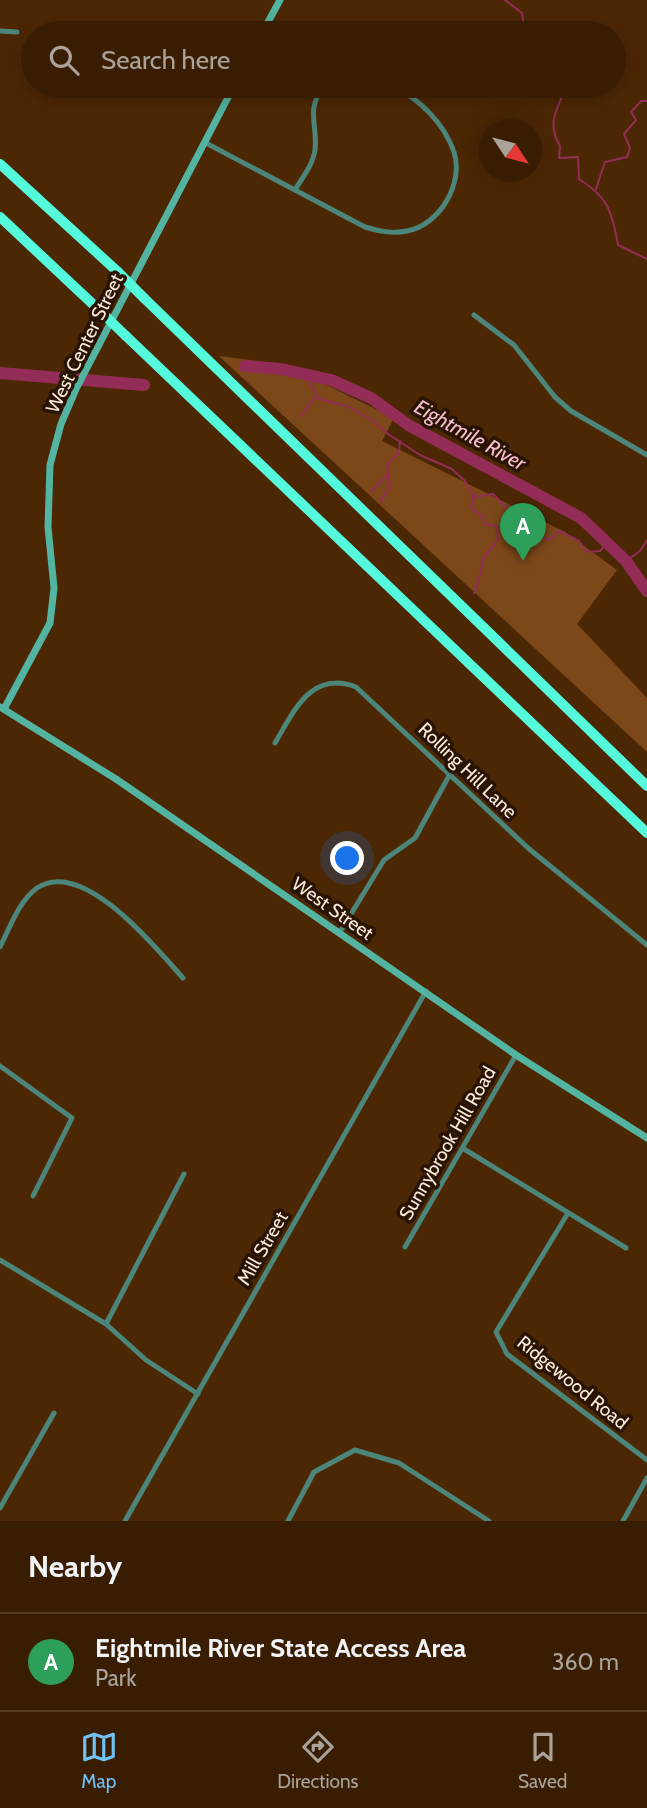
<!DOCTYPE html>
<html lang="en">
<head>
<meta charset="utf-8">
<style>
  :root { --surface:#391d03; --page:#442a12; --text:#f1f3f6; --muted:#aba29a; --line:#533b25; --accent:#71c1f5 }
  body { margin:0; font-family:Cabin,sans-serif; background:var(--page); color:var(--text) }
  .compass { position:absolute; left:479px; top:119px; width:63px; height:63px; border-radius:50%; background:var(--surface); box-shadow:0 4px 18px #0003; rotate:126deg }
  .you { position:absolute; left:348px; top:859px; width:24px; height:24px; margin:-18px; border:5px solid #fff; border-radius:50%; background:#1a73e8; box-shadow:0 0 0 10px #1a73e833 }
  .badge { display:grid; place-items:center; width:46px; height:46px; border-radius:50%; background:var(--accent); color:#fff; font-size:23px; font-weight:700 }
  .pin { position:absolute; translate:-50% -58px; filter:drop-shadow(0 2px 4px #0008) }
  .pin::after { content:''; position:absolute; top:37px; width:24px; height:21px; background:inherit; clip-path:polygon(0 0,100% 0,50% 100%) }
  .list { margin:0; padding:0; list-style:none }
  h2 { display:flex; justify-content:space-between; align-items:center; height:91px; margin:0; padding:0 28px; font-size:30px }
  h2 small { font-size:23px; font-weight:400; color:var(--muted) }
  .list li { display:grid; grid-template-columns:46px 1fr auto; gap:21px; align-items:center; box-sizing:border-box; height:98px; padding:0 28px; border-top:2px solid var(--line) }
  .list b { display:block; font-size:26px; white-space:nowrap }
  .list p { margin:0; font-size:23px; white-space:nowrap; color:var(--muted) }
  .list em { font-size:23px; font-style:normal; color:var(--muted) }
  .icon { flex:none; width:38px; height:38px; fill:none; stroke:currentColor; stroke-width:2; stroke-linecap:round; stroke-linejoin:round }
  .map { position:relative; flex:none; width:647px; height:1521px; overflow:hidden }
  .search { position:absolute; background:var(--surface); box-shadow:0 4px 18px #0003; left:21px; right:21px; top:21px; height:77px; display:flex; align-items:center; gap:18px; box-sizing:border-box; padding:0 24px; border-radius:38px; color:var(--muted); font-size:26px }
  .sheet { height:189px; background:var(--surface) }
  nav { display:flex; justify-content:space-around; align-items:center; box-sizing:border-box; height:98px; border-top:2px solid var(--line); background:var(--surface); font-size:19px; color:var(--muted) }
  nav a { display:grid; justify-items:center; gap:4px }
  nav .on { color:var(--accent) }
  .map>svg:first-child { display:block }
</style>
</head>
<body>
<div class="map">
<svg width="647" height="1521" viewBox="0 0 647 1521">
  <rect width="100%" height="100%" fill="#4c2704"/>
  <polygon fill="#7d4819" points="219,356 273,363 308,376 394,418 382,441 565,532 617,570 577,624 647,698 647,752"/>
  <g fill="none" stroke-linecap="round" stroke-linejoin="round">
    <g stroke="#932d58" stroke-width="2">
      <polyline points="505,0 522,13 525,33"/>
      <path d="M564 86 565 90C556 110 547 125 560 146L559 158 578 157 579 179C608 197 612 211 618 245L647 259"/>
      <polyline points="596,189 605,162 627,157 630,148 624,134 636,120 631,112 641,101 647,101"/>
      <path d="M305 375 319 399 347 406 372 420 388 434 420 455 452 469 465 481 474 497 493 494C510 509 515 528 534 540L539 536 550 540 559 531 579 541 587 552 600 551 607 543"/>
      <polyline points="301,416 315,397"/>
      <polyline points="371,491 388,474"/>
      <path d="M473 496 471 508 482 516 485 524 496 526C502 547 486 548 483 560 480 571 479 584 474 593"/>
      <polyline points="380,502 390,487 387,465 399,452 400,441"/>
      <polyline points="626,561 640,551 647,540"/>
    </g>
    <g stroke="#932d58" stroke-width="12">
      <polyline points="245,366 281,369 331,380 371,398 410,426 581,518 626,561 647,591"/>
      <polyline points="0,373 144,385"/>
    </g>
    <g stroke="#4c8579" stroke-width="5">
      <polyline points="0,31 17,32"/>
      <path d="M204 142 365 227C379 231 392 234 407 231 440 225 464 183 454 152 444 123 420 100 394 86"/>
      <path d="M295 190C302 178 313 165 315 150 318 123 305 111 324 86"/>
      <polyline points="474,315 514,345 555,397 571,411 647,455"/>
      <path d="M275 743C294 711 311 670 356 687L528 848 647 945"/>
      <polyline points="340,932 384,860 415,838 450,774"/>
      <path d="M0 947C10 927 19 901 37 888 83 857 156 948 183 978"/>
      <polyline points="0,1066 72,1118 33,1196"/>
      <polyline points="464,1149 626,1248"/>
      <polyline points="568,1213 496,1332 507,1354 647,1460"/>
      <polyline points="405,1247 516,1055"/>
      <polyline points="0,1260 106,1324 146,1360 198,1394"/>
      <polyline points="106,1324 184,1174"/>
      <polyline points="0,1508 54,1413"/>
      <polyline points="125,1521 426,991"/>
      <polyline points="288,1521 314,1472 355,1450 399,1463 489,1521"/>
      <polyline points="623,1521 647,1478"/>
    </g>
    <g stroke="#53b4a1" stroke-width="7">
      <polyline points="262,33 280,0"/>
      <polyline points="0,707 116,779 516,1055 647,1138"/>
      <polyline points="4,709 50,623 54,588 48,527 50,465 61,424 76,389 234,86"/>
    </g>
    <g stroke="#55f9dc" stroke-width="10">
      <polyline points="0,164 118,272"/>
      <polyline points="0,217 97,308"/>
      <polyline points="144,298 647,786"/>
      <polyline points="126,336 647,833"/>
    </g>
    <g stroke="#55f9dc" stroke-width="10">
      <polyline points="118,272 144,298"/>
      <polyline points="97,308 126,336"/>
    </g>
  </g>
  <g text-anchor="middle" stroke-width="7" stroke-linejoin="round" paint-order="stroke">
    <g font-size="19" fill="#fdebde" stroke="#291403">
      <text transform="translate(84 343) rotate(-64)" y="7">West Center Street</text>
      <text transform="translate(468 770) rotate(44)" y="7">Rolling Hill Lane</text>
      <text transform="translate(333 908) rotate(35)" y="7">West Street</text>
      <text transform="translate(447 1143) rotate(-60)" y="7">Sunnybrook Hill Road</text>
      <text transform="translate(262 1248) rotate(-60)" y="7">Mill Street</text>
      <text transform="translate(573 1382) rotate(39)" y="7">Ridgewood Road</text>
    </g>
    <g font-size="21" font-style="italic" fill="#f6becf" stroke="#291403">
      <text transform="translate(470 435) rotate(29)" y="7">Eightmile River</text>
    </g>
  </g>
</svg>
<svg class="compass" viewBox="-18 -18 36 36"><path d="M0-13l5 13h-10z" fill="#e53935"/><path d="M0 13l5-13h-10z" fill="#aba29a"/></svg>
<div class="you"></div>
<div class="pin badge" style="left:523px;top:561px;background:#2e9e5b">A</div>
<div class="search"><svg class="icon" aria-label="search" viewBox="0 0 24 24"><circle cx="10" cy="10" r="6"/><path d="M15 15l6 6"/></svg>Search here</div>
</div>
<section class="sheet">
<h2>Nearby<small></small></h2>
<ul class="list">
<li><span class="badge" style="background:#2e9e5b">A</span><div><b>Eightmile River State Access Area</b><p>Park</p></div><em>360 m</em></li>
</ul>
</section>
<nav>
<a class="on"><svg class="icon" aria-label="map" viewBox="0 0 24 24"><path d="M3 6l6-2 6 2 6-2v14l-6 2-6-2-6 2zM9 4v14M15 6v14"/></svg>Map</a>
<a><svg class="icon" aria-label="directions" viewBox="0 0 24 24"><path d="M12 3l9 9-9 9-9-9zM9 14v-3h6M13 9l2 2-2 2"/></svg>Directions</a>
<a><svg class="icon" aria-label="saved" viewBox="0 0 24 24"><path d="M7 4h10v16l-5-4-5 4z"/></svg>Saved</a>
</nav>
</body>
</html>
